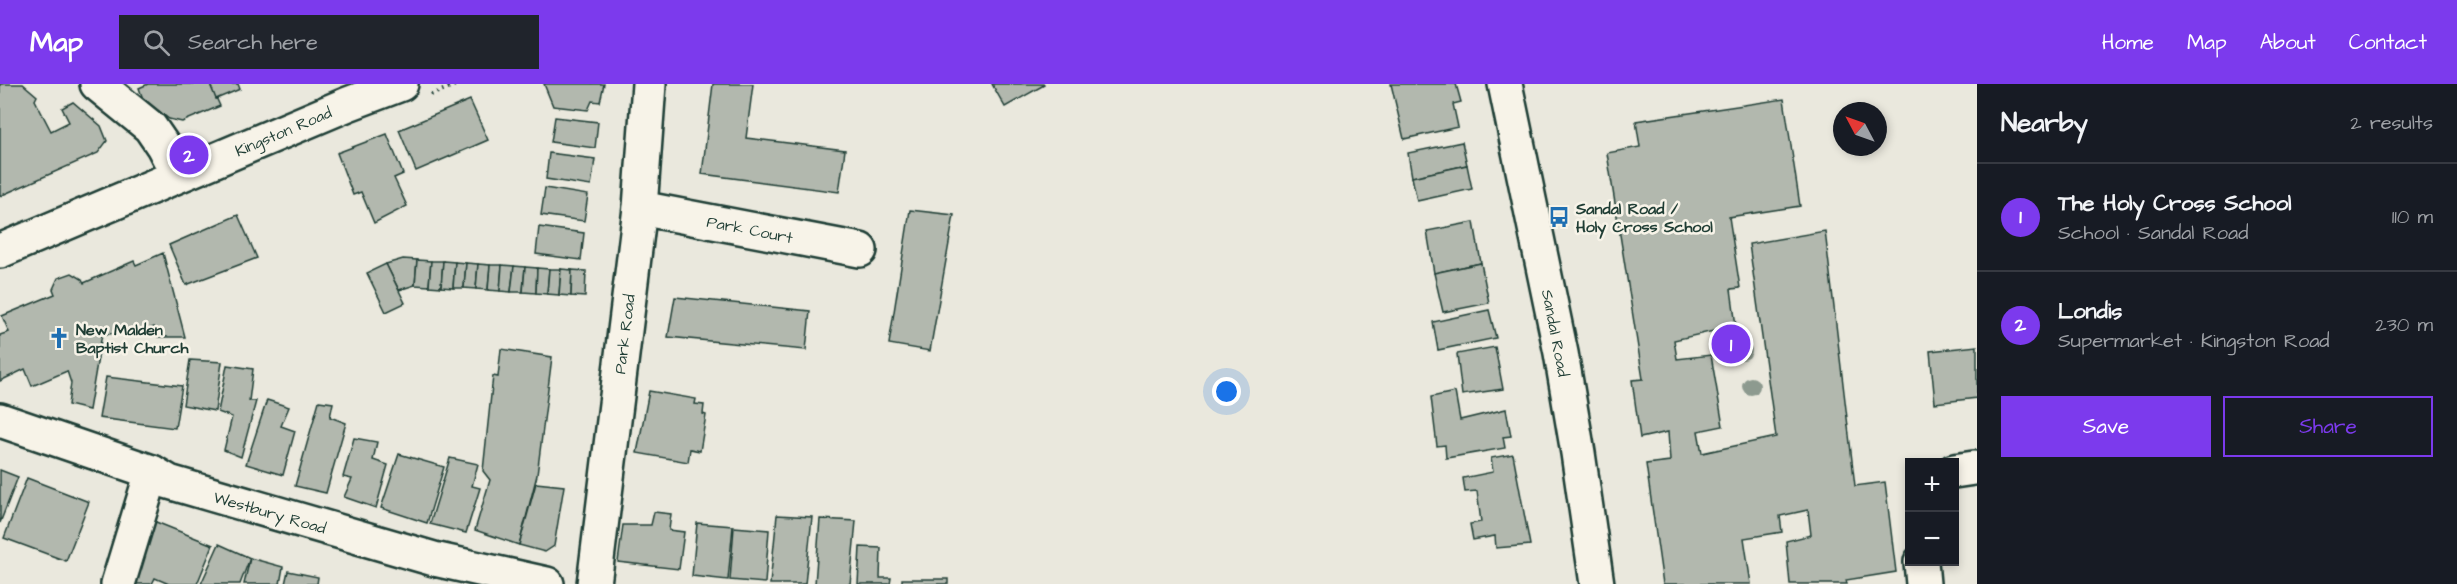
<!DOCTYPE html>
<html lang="en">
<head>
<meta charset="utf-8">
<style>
  :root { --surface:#171b24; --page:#20242c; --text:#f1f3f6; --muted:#9ea1a6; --line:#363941; --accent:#7c3aed }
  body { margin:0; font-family:"Architects Daughter",sans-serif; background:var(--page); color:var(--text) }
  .controls { position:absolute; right:18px; bottom:18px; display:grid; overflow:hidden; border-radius:0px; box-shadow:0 3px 9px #0003 }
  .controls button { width:54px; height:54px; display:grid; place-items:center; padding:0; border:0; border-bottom:2px solid var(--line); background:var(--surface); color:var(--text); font:30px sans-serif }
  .compass { position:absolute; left:1833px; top:18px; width:54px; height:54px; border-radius:50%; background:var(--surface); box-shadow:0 3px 9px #0003; rotate:311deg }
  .you { position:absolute; left:1227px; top:308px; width:21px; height:21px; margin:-15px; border:4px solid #fff; border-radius:50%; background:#1a73e8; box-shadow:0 0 0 9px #1a73e833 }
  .badge { display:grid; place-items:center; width:39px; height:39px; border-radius:50%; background:var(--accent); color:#fff; font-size:20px; font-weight:700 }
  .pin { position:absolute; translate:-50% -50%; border:3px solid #fff; box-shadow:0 2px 6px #0006 }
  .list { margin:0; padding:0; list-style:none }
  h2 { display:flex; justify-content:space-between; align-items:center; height:78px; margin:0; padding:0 24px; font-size:26px }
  h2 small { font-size:20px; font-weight:400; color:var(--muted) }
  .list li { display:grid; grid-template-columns:39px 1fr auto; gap:18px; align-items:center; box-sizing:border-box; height:108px; padding:0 24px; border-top:2px solid var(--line) }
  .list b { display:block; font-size:22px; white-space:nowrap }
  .list p { margin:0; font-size:20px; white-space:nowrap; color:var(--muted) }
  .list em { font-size:20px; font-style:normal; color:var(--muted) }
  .actions { display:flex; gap:12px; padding:18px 24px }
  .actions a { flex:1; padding:14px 0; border:2px solid var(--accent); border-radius:0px; text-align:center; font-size:21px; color:var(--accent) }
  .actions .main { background:var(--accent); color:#fff }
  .icon { flex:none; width:33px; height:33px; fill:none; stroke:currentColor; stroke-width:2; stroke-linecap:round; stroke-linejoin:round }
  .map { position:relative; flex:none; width:1977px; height:500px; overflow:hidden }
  header { display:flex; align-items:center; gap:36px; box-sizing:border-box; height:84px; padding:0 30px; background:var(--accent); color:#fff }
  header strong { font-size:28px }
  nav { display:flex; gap:33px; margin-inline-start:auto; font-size:21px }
  .search { width:420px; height:54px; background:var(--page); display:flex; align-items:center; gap:15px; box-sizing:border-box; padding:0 21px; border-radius:0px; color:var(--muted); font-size:22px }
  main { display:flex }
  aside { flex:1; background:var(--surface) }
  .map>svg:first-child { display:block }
</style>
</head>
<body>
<header>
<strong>Map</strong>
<div class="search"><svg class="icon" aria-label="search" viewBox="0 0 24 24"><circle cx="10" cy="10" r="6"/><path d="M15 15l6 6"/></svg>Search here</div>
<nav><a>Home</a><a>Map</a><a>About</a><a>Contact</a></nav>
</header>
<main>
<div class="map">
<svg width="1977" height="500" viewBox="0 0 1977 500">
  <rect width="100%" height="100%" fill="#eae8dd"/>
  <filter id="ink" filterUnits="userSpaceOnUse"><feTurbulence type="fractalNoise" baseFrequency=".0167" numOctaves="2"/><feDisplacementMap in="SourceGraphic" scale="12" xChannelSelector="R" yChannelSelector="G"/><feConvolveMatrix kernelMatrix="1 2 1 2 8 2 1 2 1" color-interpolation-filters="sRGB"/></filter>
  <g filter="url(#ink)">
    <g fill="#b2b8ae" stroke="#1f3d34" stroke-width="1.5">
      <polygon points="0,0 23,0 37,12 35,16 51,47 69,38 62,24 73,18 101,42 107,57 98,69 0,112"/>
      <polygon points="148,0 210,0 220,22 182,38 169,35 143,15 139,4"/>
      <polygon points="210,0 238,0 240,5 216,15"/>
      <polygon points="544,0 604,0 600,18 592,17 588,26 553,22"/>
      <polygon points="713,0 753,0 746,54 845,66 839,108 702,90"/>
      <polygon points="992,0 1043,0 1044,1 1005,23"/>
      <polygon points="1391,0 1456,0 1461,18 1453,20 1458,43 1404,55"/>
      <polygon points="1784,15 1800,122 1729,133 1740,204 1731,205 1736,242 1674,256 1677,275 1711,271 1723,342 1698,347 1702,369 1776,353 1749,160 1825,147 1855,402 1885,398 1896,488 1846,496 1847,500 1790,500 1786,457 1811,451 1808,426 1780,432 1782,448 1744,454 1751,500 1663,500 1646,380 1670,377 1668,348 1640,354 1632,296 1643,295 1607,69 1640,63 1636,37"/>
      <polygon points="470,16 488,56 416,87 399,46"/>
      <polygon points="555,33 598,38 595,64 551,58"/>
      <polygon points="387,50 403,90 394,94 407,122 374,139 361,108 353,111 337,69"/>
      <polygon points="1462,58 1467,81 1412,93 1408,69"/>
      <polygon points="549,69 595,75 591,102 546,95"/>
      <polygon points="1467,81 1472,105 1417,117 1412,93"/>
      <polygon points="545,104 588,111 584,137 541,131"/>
      <polygon points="910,126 954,131 930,267 889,260"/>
      <polygon points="238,131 257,174 186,201 169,161"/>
      <polygon points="1474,138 1481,179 1434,189 1427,147"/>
      <polygon points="539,143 584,149 581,176 536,170"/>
      <polygon points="163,169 185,253 158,253 154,243 141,249 102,250 89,326 68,321 71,299 67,287 32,302 25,285 0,297 0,251 9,248 2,232 55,210 53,205 58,194 72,189 82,195 84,199 134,177 136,181"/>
      <polygon points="403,175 417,176 415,201 399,206 386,180"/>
      <polygon points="417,176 431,177 429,202 415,201"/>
      <polygon points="431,177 443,177 441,203 429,202"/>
      <polygon points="443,177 455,178 453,204 441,203"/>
      <polygon points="455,178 466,179 464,204 453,204"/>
      <polygon points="466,179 478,180 476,205 464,204"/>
      <polygon points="1481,179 1489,219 1443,228 1434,189"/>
      <polygon points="386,180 405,219 386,228 367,189"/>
      <polygon points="478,180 490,181 488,206 476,205"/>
      <polygon points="490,181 502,181 500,207 488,206"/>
      <polygon points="502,181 514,182 511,208 500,207"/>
      <polygon points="514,182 525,183 523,208 511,208"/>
      <polygon points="525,183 537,184 536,209 523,208"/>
      <polygon points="537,184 549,185 547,210 536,209"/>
      <polygon points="549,185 561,185 559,211 547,210"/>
      <polygon points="561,185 572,186 571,212 559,211"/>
      <polygon points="572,186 586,187 585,213 571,212"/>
      <polygon points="675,213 810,227 806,266 668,253"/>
      <polygon points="1489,226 1496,254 1438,266 1433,238"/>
      <polygon points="1977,262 1977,314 1935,319 1930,267"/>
      <polygon points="1495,263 1503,305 1462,311 1457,270"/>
      <polygon points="501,265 552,273 537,391 519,461 475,446 490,396 483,387 493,292 498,293"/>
      <polygon points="190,276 222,278 215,327 183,321"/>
      <polygon points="227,281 253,285 249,317 256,317 241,373 224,366 232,333 218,328"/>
      <polygon points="106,293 182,302 175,344 99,334"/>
      <polygon points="649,307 696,315 695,320 704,321 703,330 706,331 700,367 690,365 688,378 637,369"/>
      <polygon points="1455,308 1460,336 1506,325 1511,352 1503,353 1505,364 1446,374 1445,361 1437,362 1431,313"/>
      <polygon points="267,316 289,323 281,342 295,347 283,391 246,380"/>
      <polygon points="319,317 333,319 330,333 346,339 326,409 295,402"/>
      <polygon points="354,354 377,358 373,376 388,381 376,424 344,413 352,395 343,393"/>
      <polygon points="399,370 444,383 427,439 381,424"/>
      <polygon points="1513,370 1530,461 1496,464 1495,452 1473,456 1470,440 1481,438 1477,407 1465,408 1463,394 1493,388 1491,374"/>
      <polygon points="450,374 478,380 472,402 480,404 466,449 430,440"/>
      <polygon points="0,386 18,393 0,439"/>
      <polygon points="27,394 89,418 66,477 4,454"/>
      <polygon points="536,399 564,402 554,462 545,468 519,461"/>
      <polygon points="654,428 671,430 669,446 684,448 679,485 618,478 623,441 651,441"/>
      <polygon points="777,431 812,433 805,500 770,500"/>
      <polygon points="820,435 856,437 850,500 815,500"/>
      <polygon points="151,436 213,461 197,500 169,500 155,494 152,500 133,500"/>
      <polygon points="697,439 733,442 728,496 692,492"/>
      <polygon points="734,443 769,446 765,499 730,496"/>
      <polygon points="219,460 250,474 240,500 201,500"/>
      <polygon points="860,463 881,464 880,494 891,494 890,500 858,500"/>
      <polygon points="250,474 283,483 280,500 244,500"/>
      <polygon points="288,487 318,493 317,500 285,500"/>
      <rect x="902" y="495" width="46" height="5"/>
    </g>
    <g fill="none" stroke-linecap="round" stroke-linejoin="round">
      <defs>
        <g id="minor">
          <polyline points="97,0 150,43 163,62 178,91"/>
          <polyline points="1505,0 1561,269 1578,369 1597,500"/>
          <polyline points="640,124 860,166"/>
          <polyline points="0,336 152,388 169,398 434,475 547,500"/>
          <polyline points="1954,387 1974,384"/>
          <polyline points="1921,478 1923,500"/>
          <polyline points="118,500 152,388"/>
          <polyline points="594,500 640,124 649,0"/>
        </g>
        <polyline id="major" points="0,167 348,20 401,0"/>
      </defs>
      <use href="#minor" stroke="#1f3d34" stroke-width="38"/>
      <use href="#major" stroke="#1f3d34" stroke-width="38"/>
      <polyline stroke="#1f3d34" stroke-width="4" stroke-dasharray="1.5 4.5" stroke-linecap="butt" points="431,11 458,0"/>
      <use href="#minor" stroke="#f7f3e8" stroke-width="33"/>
      <use href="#major" stroke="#f7f3e8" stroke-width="33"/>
    </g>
    <g fill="#8d9a8f">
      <circle cx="1743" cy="267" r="9"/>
      <circle cx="1751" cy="302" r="9"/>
    </g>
  </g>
  <defs>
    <symbol id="bus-bare" viewBox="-9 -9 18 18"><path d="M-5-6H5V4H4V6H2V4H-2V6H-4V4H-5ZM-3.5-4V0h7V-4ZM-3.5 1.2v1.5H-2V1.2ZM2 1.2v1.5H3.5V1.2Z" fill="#1f6fb2" stroke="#f7f3e8" stroke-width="2.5" paint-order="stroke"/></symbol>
    <symbol id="church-bare" viewBox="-9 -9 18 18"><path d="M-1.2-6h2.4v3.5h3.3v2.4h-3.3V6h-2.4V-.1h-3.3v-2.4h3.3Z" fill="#1f6fb2" stroke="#f7f3e8" stroke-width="2.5" paint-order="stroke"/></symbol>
  </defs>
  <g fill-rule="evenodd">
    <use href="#bus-bare" x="1544" y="118" width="30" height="30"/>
    <use href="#church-bare" x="44" y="239" width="30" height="30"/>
  </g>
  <g text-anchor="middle" stroke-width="5" stroke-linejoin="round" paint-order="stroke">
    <g font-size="16" fill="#1f3d34" stroke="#f7f3e8">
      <text transform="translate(283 47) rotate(-23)" y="6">Kingston Road</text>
      <text transform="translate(750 145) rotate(11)" y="6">Park Court</text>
      <text transform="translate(1556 249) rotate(79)" y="6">Sandal Road</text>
      <text transform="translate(624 250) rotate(-83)" y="6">Park Road</text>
      <text transform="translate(270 428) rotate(16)" y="6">Westbury Road</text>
    </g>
    <g font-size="16" font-weight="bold" fill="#1f3d34" stroke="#f7f3e8" text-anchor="start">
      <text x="1576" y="130">Sandal Road /<tspan x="1576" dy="18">Holy Cross School</tspan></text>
      <text x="76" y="251">New Malden<tspan x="76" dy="18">Baptist Church</tspan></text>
    </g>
  </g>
</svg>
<div class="controls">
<button>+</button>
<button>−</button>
</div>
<svg class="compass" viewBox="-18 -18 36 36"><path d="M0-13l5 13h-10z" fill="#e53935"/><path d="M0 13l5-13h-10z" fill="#9ea1a6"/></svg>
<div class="you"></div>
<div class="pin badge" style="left:1731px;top:260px">1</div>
<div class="pin badge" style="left:189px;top:71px">2</div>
</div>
<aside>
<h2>Nearby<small>2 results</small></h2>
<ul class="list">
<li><span class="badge">1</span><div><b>The Holy Cross School</b><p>School · Sandal Road</p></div><em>110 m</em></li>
<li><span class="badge">2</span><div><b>Londis</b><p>Supermarket · Kingston Road</p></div><em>230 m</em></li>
</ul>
<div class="actions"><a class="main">Save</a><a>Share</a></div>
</aside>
</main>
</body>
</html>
